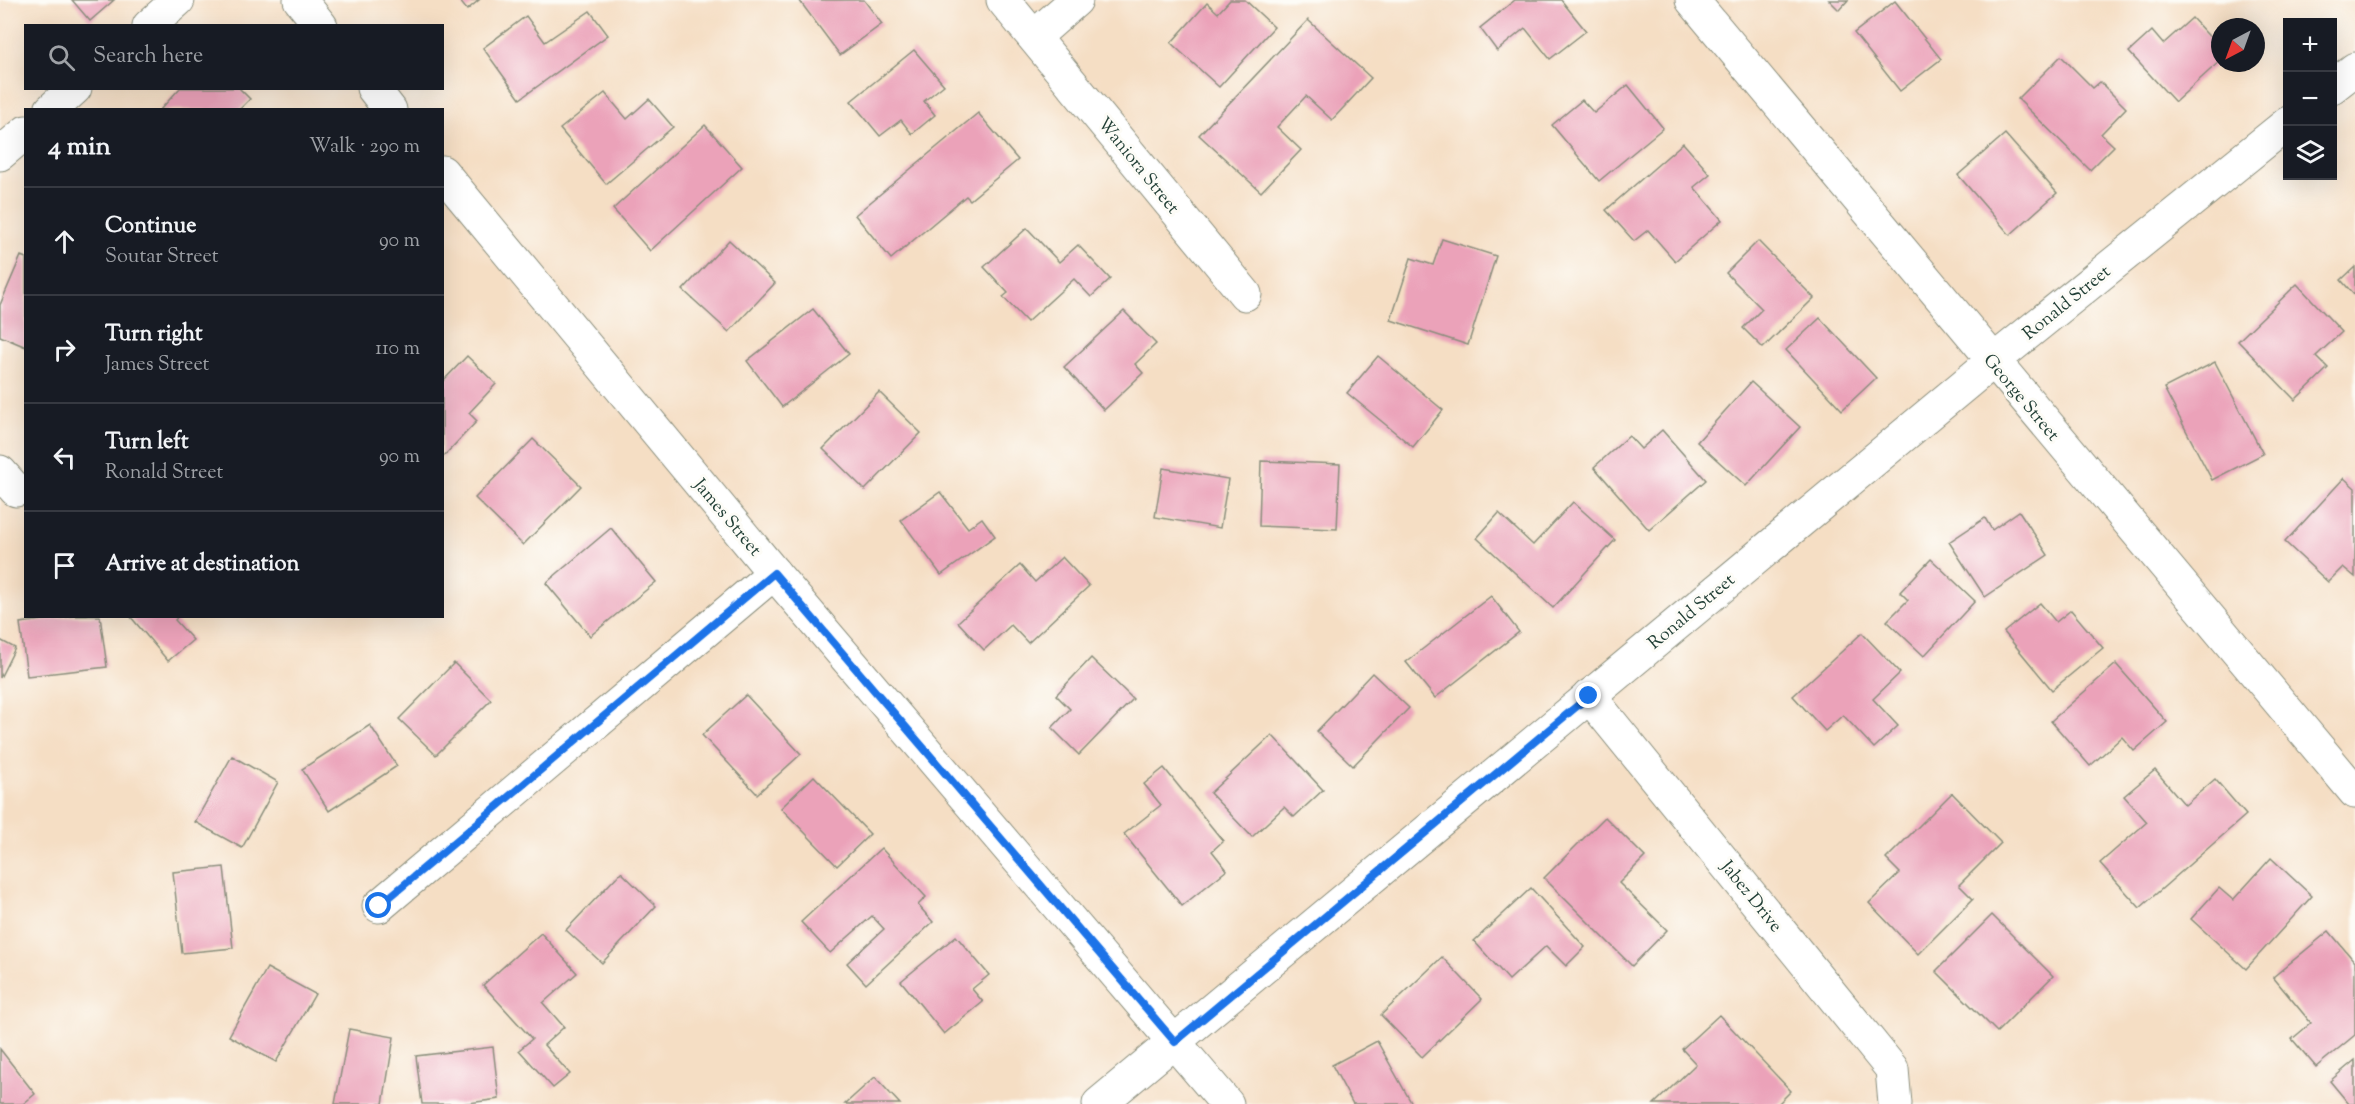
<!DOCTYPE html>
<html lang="en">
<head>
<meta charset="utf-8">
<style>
  :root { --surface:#171b24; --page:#242831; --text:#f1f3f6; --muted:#9ea1a6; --line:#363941 }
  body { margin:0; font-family:"Sorts Mill Goudy",serif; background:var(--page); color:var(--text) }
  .controls { position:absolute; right:18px; top:18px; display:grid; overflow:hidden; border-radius:0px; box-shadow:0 6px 24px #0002 }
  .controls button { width:54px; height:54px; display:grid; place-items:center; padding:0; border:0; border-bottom:2px solid var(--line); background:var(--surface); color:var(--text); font:30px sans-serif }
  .compass { position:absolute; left:2211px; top:18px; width:54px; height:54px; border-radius:50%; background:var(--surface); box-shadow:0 6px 24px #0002; rotate:221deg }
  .stop { position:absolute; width:18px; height:18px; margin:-14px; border:4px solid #1a73e8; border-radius:50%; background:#fff }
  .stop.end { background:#1a73e8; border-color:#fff; box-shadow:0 2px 6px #0008 }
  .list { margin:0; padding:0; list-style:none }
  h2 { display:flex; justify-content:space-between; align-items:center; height:78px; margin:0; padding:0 24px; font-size:26px }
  h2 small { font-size:20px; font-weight:400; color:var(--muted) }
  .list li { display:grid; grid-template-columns:39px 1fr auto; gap:18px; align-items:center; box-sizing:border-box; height:108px; padding:0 24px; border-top:2px solid var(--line) }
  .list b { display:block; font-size:22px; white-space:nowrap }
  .list p { margin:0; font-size:20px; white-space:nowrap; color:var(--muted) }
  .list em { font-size:20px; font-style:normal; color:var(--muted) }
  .icon { flex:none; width:33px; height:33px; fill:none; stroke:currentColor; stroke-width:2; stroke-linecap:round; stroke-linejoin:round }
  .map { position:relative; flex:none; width:2355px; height:1104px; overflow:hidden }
  .search { position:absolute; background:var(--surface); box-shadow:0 6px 24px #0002; left:24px; top:24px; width:420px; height:66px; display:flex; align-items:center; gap:15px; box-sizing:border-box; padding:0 21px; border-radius:0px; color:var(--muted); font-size:22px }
  .panel { position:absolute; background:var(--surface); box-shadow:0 6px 24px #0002; left:24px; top:108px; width:420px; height:510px; border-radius:0px }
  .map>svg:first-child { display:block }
</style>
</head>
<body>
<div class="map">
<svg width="2355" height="1104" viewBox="0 0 2355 1104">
  <rect width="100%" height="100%" fill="#fdfcf7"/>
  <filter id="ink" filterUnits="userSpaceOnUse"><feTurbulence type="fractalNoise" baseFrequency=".0167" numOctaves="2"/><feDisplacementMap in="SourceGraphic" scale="12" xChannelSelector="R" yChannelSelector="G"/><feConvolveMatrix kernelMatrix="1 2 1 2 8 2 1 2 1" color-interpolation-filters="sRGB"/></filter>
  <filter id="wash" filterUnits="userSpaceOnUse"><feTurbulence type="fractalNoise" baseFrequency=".008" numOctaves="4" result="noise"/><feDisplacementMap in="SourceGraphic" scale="24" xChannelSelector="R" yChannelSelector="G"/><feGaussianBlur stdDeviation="1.35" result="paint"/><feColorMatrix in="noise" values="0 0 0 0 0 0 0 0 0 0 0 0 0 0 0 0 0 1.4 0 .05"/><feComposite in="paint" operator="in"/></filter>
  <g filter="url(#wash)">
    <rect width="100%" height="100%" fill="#f5dec4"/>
    <g id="blocks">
      <g fill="#eba2b9">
        <polygon points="72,0 114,0 90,21"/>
        <polygon points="459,0 479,0 467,10"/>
        <polygon points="799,0 864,0 882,24 840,55"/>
        <polygon points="1230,0 1245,0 1274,27 1219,87 1171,43 1207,3 1218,13"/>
        <polygon points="1515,0 1561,0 1586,31 1550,59 1525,28 1497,51 1480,28"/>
        <polygon points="1829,0 1848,0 1839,10"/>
        <polygon points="1895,1 1941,59 1900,91 1854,33"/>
        <polygon points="590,11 608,35 520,99 483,48 526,16 545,42"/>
        <polygon points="2192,18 2220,48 2220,61 2175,102 2129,52 2152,31 2163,44"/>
        <polygon points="1308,20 1371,78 1332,120 1306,96 1277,127 1301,150 1261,192 1199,135"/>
        <polygon points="914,50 944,85 924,101 935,115 912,134 901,120 880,136 851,101"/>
        <polygon points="2061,56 2093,88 2100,82 2126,108 2101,134 2114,146 2090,170 2018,99"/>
        <polygon points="1628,85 1663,128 1599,181 1552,125 1582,100 1594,113"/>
        <polygon points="180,88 239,88 250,99 239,110 160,110"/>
        <polygon points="605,93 627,119 649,99 673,127 606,184 560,129"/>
        <polygon points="978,113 1018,160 970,200 966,196 891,259 855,215"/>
        <polygon points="705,125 742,167 650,251 613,209"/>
        <polygon points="2005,134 2057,193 2010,235 1958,175"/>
        <polygon points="1683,143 1710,174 1694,187 1722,220 1675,261 1648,230 1634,241 1606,210"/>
        <polygon points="1027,228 1059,262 1078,245 1110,279 1091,297 1074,279 1027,322 1003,297 1008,293 984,267"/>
        <polygon points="1442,239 1496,256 1468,345 1391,320 1411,258 1433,265"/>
        <polygon points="729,240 775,283 729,332 683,290"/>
        <polygon points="1758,241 1814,298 1763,348 1743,328 1762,309 1726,273"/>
        <polygon points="21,256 26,258 26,347 0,336 0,305"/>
        <polygon points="2355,267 2355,296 2341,280"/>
        <polygon points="2297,284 2342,332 2316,356 2328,368 2295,400 2238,341"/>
        <polygon points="813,309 849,354 782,407 747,361"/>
        <polygon points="1124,311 1156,344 1135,364 1143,373 1104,410 1064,367"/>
        <polygon points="1820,318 1876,378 1842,410 1786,350"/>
        <polygon points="467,356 496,384 469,413 477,421 442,458 442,382"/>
        <polygon points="1378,356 1443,410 1413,447 1347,393"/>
        <polygon points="2215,362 2263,454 2212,480 2164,388"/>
        <polygon points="1751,382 1800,427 1746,486 1697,442"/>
        <polygon points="879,392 921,433 865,490 823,449"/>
        <polygon points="1662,430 1706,480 1649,530 1594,467 1629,436 1641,449"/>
        <polygon points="533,439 581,486 523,545 475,498"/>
        <polygon points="1261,461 1340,464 1337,529 1259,526"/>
        <polygon points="1163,468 1228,479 1220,528 1155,517"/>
        <polygon points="2344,478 2355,488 2355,577 2343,567 2328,582 2285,542"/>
        <polygon points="940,492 968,528 982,518 995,536 941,575 901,520"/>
        <polygon points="1573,502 1615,540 1553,608 1477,538 1499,513 1533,545"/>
        <polygon points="2019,511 2048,555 1985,597 1949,542 1985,518 1992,530"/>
        <polygon points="611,528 656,582 590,636 546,583"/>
        <polygon points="1062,557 1089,586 1028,643 1011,625 984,650 958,622 1020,565 1035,582"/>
        <polygon points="1931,559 1975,601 1924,656 1887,621 1908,600 1900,592"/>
        <polygon points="1491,596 1519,632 1435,698 1406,662"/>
        <polygon points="2040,603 2056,622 2071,610 2103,648 2052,690 2004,632"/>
        <polygon points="73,616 100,616 107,667 27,676 20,623"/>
        <polygon points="130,616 178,616 175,620 193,640 168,661"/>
        <polygon points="1862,633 1900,673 1873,699 1898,726 1874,748 1843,715 1825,731 1793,696"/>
        <polygon points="0,640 15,648 0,678"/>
        <polygon points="1091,658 1133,699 1079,755 1052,728 1070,709 1056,695"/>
        <polygon points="454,663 491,700 436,755 399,719"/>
        <polygon points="2116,664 2167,722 2134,751 2122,737 2090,766 2051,721"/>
        <polygon points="1372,673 1409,708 1353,766 1317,731"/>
        <polygon points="746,695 801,754 757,794 702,735"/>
        <polygon points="370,725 397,766 329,811 302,769"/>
        <polygon points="1272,735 1323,790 1294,817 1284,807 1252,837 1210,793"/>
        <polygon points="232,756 278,782 242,848 195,822"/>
        <polygon points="1164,768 1223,841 1212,851 1227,870 1182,906 1124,834 1161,805 1144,784"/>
        <polygon points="2155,770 2185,805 2215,779 2246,815 2140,908 2100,863 2147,822 2124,796"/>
        <polygon points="814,776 870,834 837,866 781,808"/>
        <polygon points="1952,793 2001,843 1959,885 1973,899 1918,954 1869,903 1900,873 1886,859"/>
        <polygon points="1605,817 1645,857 1619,883 1667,930 1632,966 1544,878"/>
        <polygon points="881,848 926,897 918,905 933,922 866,984 847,963 884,929 872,916 830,953 801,922"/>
        <polygon points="2271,858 2312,896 2246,969 2191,919 2219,888 2233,900"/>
        <polygon points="224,867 233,948 182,953 173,872"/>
        <polygon points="621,872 656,906 602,963 566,930"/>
        <polygon points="1531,888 1585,947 1566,966 1546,946 1509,980 1474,941"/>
        <polygon points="1992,915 2053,976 1997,1032 1936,971"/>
        <polygon points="2329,931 2355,962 2355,1035 2316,1067 2292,1039 2311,1023 2273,977"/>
        <polygon points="541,933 577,973 543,1003 564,1027 544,1045 570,1074 553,1088 519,1050 532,1039 483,985"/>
        <polygon points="956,936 989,975 972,989 983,1002 944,1034 901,981"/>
        <polygon points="1442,957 1482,999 1422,1057 1381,1015"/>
        <polygon points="267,968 315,994 276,1062 229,1036"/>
        <polygon points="1719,1015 1791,1091 1778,1104 1654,1104 1696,1064 1682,1049"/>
        <polygon points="349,1029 394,1037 383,1104 335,1104"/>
        <polygon points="1377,1041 1412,1104 1353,1104 1332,1065"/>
        <polygon points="493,1047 499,1099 461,1104 422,1104 416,1056"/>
        <polygon points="0,1049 35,1094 23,1104 0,1104"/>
        <polygon points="2355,1060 2355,1104 2349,1104 2330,1081"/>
        <polygon points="875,1077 900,1104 845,1104"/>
      </g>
    </g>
  </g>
  <g filter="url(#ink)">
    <use href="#blocks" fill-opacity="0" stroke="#8a8e7c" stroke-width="1.5"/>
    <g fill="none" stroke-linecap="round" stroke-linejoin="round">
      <defs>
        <g id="minor">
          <polyline points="300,0 321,26"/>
          <polyline points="1003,0 1245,294"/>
          <polyline points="1692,0 2355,792"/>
          <polyline points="149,26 178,0"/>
          <polyline points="1034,37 1076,0"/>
          <polyline points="2332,87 2355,69"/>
          <polyline points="373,88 390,110"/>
          <polyline points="51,110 75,88"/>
          <polyline points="0,154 26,132"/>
          <polyline points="442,172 774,573 1227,1104"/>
          <polyline points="0,472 16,490"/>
          <polyline points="1589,696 1892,1069 1895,1104"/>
          <polyline points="379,906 774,573"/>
          <polyline points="1099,1104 1992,362 2288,123"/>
        </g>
      </defs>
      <use href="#minor" stroke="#8a8e7c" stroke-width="35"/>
      <use href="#minor" stroke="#fff" stroke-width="33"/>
    </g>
  </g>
  <g fill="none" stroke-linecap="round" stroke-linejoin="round" filter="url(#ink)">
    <polyline stroke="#1a73e8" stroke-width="8" points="379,906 774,573 1175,1042 1589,696"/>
  </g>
  <g text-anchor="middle" stroke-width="6" stroke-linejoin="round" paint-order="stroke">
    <g font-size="18" fill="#1f3d34" stroke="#fdfcf7">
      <text transform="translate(1139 165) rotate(51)" y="6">Waniora Street</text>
      <text transform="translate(2066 302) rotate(-39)" y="6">Ronald Street</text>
      <text transform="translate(2022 397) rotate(50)" y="6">George Street</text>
      <text transform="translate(728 517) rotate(50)" y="6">James Street</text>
      <text transform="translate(1691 611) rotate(-40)" y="6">Ronald Street</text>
      <text transform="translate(1752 896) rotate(51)" y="6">Jabez Drive</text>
    </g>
  </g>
</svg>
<div class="controls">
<button>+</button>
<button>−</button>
<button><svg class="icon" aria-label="layers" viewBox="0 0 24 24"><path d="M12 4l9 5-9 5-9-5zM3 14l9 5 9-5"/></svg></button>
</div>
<svg class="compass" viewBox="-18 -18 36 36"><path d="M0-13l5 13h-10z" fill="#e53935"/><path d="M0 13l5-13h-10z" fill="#9ea1a6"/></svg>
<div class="stop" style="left:379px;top:906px"></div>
<div class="stop end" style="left:1589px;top:696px"></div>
<div class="search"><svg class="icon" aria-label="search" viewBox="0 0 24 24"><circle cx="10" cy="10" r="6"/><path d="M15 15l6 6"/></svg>Search here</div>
<section class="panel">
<h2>4 min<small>Walk · 290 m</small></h2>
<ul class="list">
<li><svg class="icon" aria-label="ahead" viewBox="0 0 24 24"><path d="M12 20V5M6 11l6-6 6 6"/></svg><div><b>Continue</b><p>Soutar Street</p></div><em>90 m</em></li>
<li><svg class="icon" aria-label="right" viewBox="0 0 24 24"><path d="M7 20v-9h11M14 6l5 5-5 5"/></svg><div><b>Turn right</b><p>James Street</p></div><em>110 m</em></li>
<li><svg class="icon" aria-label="left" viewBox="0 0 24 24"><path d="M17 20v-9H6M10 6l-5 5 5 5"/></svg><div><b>Turn left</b><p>Ronald Street</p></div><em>90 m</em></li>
<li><svg class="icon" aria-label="arrive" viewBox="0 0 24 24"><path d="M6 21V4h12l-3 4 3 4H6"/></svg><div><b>Arrive at destination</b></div></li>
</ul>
</section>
</div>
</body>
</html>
